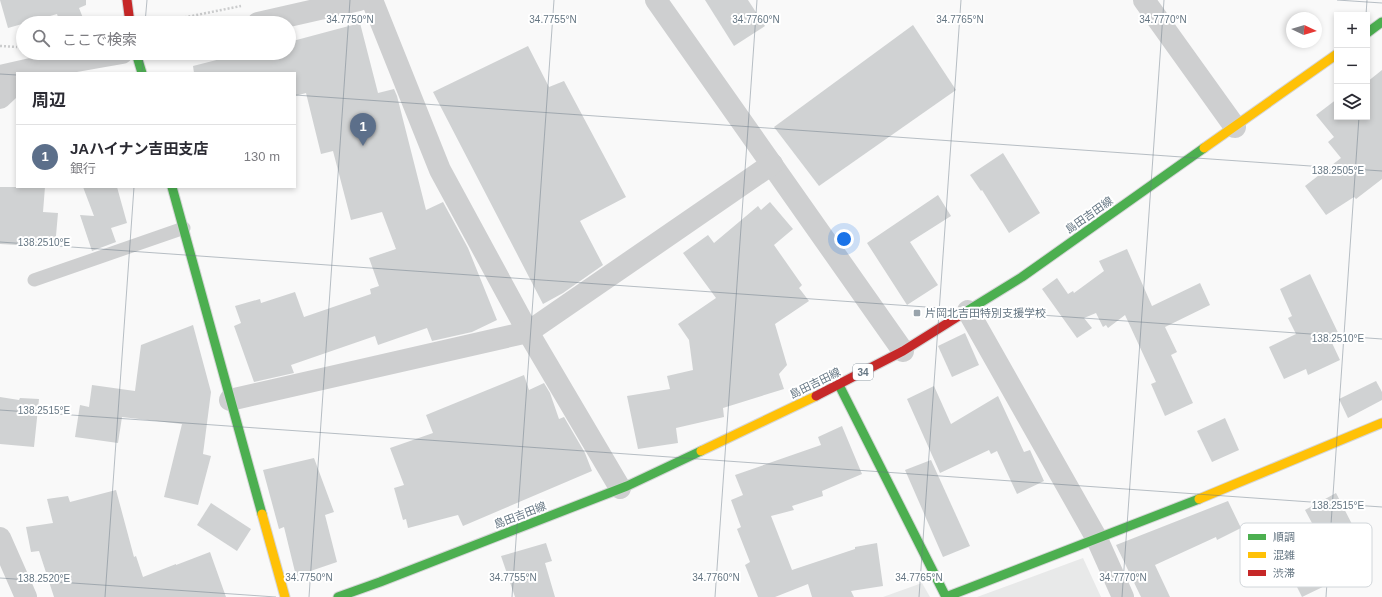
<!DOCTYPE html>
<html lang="ja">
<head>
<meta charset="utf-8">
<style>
  :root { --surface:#fff; --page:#f7f7f7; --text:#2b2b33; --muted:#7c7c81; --line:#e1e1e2; --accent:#2563eb }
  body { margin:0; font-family:Helvetica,"Noto Sans JP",sans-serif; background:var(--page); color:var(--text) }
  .controls { position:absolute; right:12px; top:12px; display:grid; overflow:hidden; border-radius:0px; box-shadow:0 2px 6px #0003 }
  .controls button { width:36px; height:36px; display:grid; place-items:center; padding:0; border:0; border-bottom:1px solid var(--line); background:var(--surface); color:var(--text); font:20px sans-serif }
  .compass { position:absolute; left:1286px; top:12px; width:36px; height:36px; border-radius:50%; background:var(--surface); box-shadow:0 2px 6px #0003; rotate:94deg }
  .you { position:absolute; left:844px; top:239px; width:14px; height:14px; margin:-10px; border:3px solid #fff; border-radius:50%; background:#1a73e8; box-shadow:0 0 0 6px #1a73e833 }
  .badge { display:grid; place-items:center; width:26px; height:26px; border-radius:50%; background:var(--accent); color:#fff; font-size:13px; font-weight:700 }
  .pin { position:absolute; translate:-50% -33px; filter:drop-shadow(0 1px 2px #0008) }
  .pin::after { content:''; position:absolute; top:21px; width:14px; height:12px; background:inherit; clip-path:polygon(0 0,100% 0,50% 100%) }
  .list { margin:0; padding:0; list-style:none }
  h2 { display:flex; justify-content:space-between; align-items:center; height:52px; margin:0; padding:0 16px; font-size:17px }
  h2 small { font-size:13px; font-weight:400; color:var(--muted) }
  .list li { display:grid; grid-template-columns:26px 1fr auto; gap:12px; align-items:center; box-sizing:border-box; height:64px; padding:0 16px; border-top:1px solid var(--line) }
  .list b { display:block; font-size:15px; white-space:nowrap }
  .list p { margin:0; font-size:13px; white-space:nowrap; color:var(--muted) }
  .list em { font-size:13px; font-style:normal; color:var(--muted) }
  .icon { flex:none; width:22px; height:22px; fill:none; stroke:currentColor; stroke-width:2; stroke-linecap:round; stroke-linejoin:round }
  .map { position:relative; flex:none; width:1382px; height:597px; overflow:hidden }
  .search { position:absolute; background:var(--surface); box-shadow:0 2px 6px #0003; left:16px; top:16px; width:280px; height:44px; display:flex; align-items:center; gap:10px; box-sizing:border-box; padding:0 14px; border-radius:22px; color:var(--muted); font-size:15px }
  .panel { position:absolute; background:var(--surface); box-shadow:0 2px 6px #0003; left:16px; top:72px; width:280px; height:116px; border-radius:0px }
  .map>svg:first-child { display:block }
</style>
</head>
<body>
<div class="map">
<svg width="1382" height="597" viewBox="0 0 1382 597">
  <rect width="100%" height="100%" fill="#f9f9f9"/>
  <g fill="#e8e9e9">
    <polygon points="1083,558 1101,597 977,597"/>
    <polygon points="922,583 930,597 883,597"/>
  </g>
  <g fill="#d0d2d3">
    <polygon points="0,0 86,0 86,5 79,8 85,23 60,23 57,14 8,28"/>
    <polygon points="705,0 748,0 765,26 734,46"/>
    <polygon points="360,23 378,93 394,89 397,96 426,210 443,202 468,248 497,320 472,332 432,341 427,328 378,345 375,336 291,365 294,373 254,382 234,326 241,323 235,306 260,299 261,303 295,292 304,317 371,294 370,289 379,286 369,258 396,249 382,212 351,220 333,151 321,154 306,93 295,96 295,73 194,73 193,66 244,53 289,53 289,42"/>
    <polygon points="913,25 956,90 819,186 774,127"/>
    <polygon points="528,46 549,87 564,81 626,197 580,221 603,265 563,293 543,304 433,92"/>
    <polygon points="1382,70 1382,179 1356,199 1354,197 1326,215 1305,186 1341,158 1328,142 1334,137 1316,115 1337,99 1337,117 1367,117 1367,82"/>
    <polygon points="1003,153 1040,213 1009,233 982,190 981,191 970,175"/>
    <polygon points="0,187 45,187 43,212 58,213 55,247 0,244"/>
    <polygon points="83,187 117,187 127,223 111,228 116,242 92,251 80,215 94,216"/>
    <polygon points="938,195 951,216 910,242 938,285 907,305 867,243"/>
    <polygon points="770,202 793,229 774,245 802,285 799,288 809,301 775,324 787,365 779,374 784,389 723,408 724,417 676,428 678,443 638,449 627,396 670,389 667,376 693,370 689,340 678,324 716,298 683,253 708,235 714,243 758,206 761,210"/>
    <polygon points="1127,249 1152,306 1200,283 1210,305 1165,327 1177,352 1171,355 1193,403 1165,416 1151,384 1156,382 1125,315 1108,328 1106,325 1103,327 1096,313 1084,318 1092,328 1077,338 1042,289 1057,278 1068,294 1073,291 1074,293 1104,271 1099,261"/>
    <polygon points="1310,274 1341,339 1332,343 1340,360 1308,375 1306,369 1284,379 1269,347 1296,334 1288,318 1292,316 1280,289"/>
    <polygon points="193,325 211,392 203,454 211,456 198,505 164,497 182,424 122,417 118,443 75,437 80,405 89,407 92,385 135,391 141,345"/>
    <polygon points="965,333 979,365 952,377 938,346"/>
    <polygon points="524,375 529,390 544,383 550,393 559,419 564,417 585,453 592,471 463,526 458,515 408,528 406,519 403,520 394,488 404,485 390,448 433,433 426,415"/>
    <polygon points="1376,381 1382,392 1382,400 1348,418 1339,399"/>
    <polygon points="934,386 951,424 998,396 1024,452 1030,450 1044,481 1017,494 997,451 991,454 989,450 940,473 907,399"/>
    <polygon points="0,397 19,400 20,398 39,399 34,447 0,444"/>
    <polygon points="1225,418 1239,450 1212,462 1197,431"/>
    <polygon points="842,426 862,474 822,491 823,496 792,506 794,510 771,516 792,570 855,549 855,547 877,543 883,586 851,591 854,597 812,597 808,584 775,597 758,597 745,565 750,562 737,529 741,527 731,500 743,495 735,475 821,445 818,437"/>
    <polygon points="314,458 334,512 325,515 337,562 296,576 284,527 279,529 263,470"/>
    <polygon points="931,460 970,546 943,557 905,470"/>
    <polygon points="116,490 134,557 136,556 143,577 176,564 176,565 210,552 226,597 54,597 39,551 31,552 26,527 53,523 47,499 68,496 70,502"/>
    <polygon points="1336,493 1355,530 1349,533 1364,567 1302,597 1288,569 1327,551 1305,510"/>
    <polygon points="1228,501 1241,528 1217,540 1216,537 1155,565 1170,597 1141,597 1116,545"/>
    <polygon points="211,503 251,529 237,551 197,525"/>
    <polygon points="546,543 552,561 545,563 555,597 515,597 501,556"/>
  </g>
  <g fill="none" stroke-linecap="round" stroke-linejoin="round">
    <defs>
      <g id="fast">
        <polyline points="1367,33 1382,22"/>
        <polyline points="136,53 142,73"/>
        <polyline points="172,187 262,514"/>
        <polyline points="962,314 1022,277 1204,148"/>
        <polyline points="839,385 946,597 1199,499"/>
        <polyline points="338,597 380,582 627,486 701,451"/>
      </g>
      <g id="slow">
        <polyline points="1204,148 1337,54"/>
        <polyline points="701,451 816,396"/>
        <polyline points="1199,499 1382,423"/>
        <polyline points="262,514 285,597"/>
      </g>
      <g id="jam">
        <polyline points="127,0 130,23"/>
        <polyline points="816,396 903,351 962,314"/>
      </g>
    </defs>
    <use href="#fast" stroke="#d5d6d7" stroke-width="11"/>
    <use href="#slow" stroke="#d5d6d7" stroke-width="11"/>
    <use href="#jam" stroke="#d5d6d7" stroke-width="11"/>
    <g stroke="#cbcccd" stroke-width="2.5" stroke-dasharray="2 2" stroke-linecap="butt">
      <polyline points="157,23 241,6"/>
      <polyline points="0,46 17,47"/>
    </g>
    <polyline stroke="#cecfd0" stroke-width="13" points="34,280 184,228"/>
    <g stroke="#cecfd0" stroke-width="22">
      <polyline points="372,0 440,170 528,332 620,488"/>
      <polyline points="656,0 903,351"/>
      <polyline points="1144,0 1235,127"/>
      <polyline points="258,23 359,0"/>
      <polyline points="0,76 31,69 122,53"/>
      <polyline points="0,98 17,82"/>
      <polyline points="968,311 1097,539 1123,597"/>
      <polyline points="230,400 528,332 772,164"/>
      <polyline points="0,538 26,597"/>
    </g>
    <use href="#fast" stroke="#4caf50" stroke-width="9"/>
    <use href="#slow" stroke="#ffc107" stroke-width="9"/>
    <use href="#jam" stroke="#c62828" stroke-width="9"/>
  </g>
  <path fill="none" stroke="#657683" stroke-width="1" stroke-opacity="0.45" d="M1337 0 1382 3M1366 15 1367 0M145 23 147 0M142 73 143 53M0 74 17 75M295 95 1382 171M0 242 1382 339M0 410 1382 507M0 578 276 597M105 597 134 187M309 597 350 0M512 597 554 0M715 597 757 0M919 597 961 0M1122 597 1164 0M1326 597 1359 117"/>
  <rect fill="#99a4ac" stroke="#fff" stroke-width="1.5" x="913" y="309" width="8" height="8" rx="2"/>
  <g text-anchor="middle" stroke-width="4" stroke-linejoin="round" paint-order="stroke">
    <rect fill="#fff" stroke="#939fa8" stroke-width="1" x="853" y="364" width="20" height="16" rx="3"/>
    <g font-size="10" font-weight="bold" fill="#657683">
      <text x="863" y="376">34</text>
    </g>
    <g font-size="11" fill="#657683" stroke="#fff">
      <text transform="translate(1089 215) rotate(-35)" y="4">島田吉田線</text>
      <text transform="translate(815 383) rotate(-26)" y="4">島田吉田線</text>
      <text transform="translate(520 515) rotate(-21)" y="4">島田吉田線</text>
    </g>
    <g font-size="11" fill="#657683" stroke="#fff" text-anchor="start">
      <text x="925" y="317">片岡北吉田特別支援学校</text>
    </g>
  </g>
  <rect x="1240" y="523" width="132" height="64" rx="6" fill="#fff" stroke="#d1d6da" stroke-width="1"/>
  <rect x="1248" y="534" width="18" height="6" fill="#4caf50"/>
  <rect x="1248" y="552" width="18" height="6" fill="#ffc107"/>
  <rect x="1248" y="570" width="18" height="6" fill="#c62828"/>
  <g font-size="11" fill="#657683">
    <text x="1273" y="541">順調</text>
    <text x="1273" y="559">混雑</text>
    <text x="1273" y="577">渋滞</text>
  </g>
  <g font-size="10" text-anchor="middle" fill="#657683" stroke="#fff" stroke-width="4" stroke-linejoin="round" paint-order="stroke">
    <text x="350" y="23">34.7750°N</text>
    <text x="553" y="23">34.7755°N</text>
    <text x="756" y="23">34.7760°N</text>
    <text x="960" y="23">34.7765°N</text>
    <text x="1163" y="23">34.7770°N</text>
    <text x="1338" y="174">138.2505°E</text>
    <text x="44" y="246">138.2510°E</text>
    <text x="1338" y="342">138.2510°E</text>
    <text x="44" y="414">138.2515°E</text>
    <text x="1338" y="509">138.2515°E</text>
    <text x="309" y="581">34.7750°N</text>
    <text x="513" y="581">34.7755°N</text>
    <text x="716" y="581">34.7760°N</text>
    <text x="919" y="581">34.7765°N</text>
    <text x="1123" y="581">34.7770°N</text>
    <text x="44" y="582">138.2520°E</text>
  </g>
</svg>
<div class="controls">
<button>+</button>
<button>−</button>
<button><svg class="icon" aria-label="layers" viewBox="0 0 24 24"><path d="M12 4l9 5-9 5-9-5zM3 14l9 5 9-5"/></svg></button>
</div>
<svg class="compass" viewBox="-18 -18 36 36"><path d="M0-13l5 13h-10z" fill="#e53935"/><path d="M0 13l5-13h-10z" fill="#7c7c81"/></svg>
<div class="you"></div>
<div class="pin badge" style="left:363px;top:146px;background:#5c6f8a">1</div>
<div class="search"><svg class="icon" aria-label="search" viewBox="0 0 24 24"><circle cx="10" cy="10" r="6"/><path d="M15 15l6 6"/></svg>ここで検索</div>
<section class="panel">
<h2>周辺<small></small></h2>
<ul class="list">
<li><span class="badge" style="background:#5c6f8a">1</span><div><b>JAハイナン吉田支店</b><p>銀行</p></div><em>130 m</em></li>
</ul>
</section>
</div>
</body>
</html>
